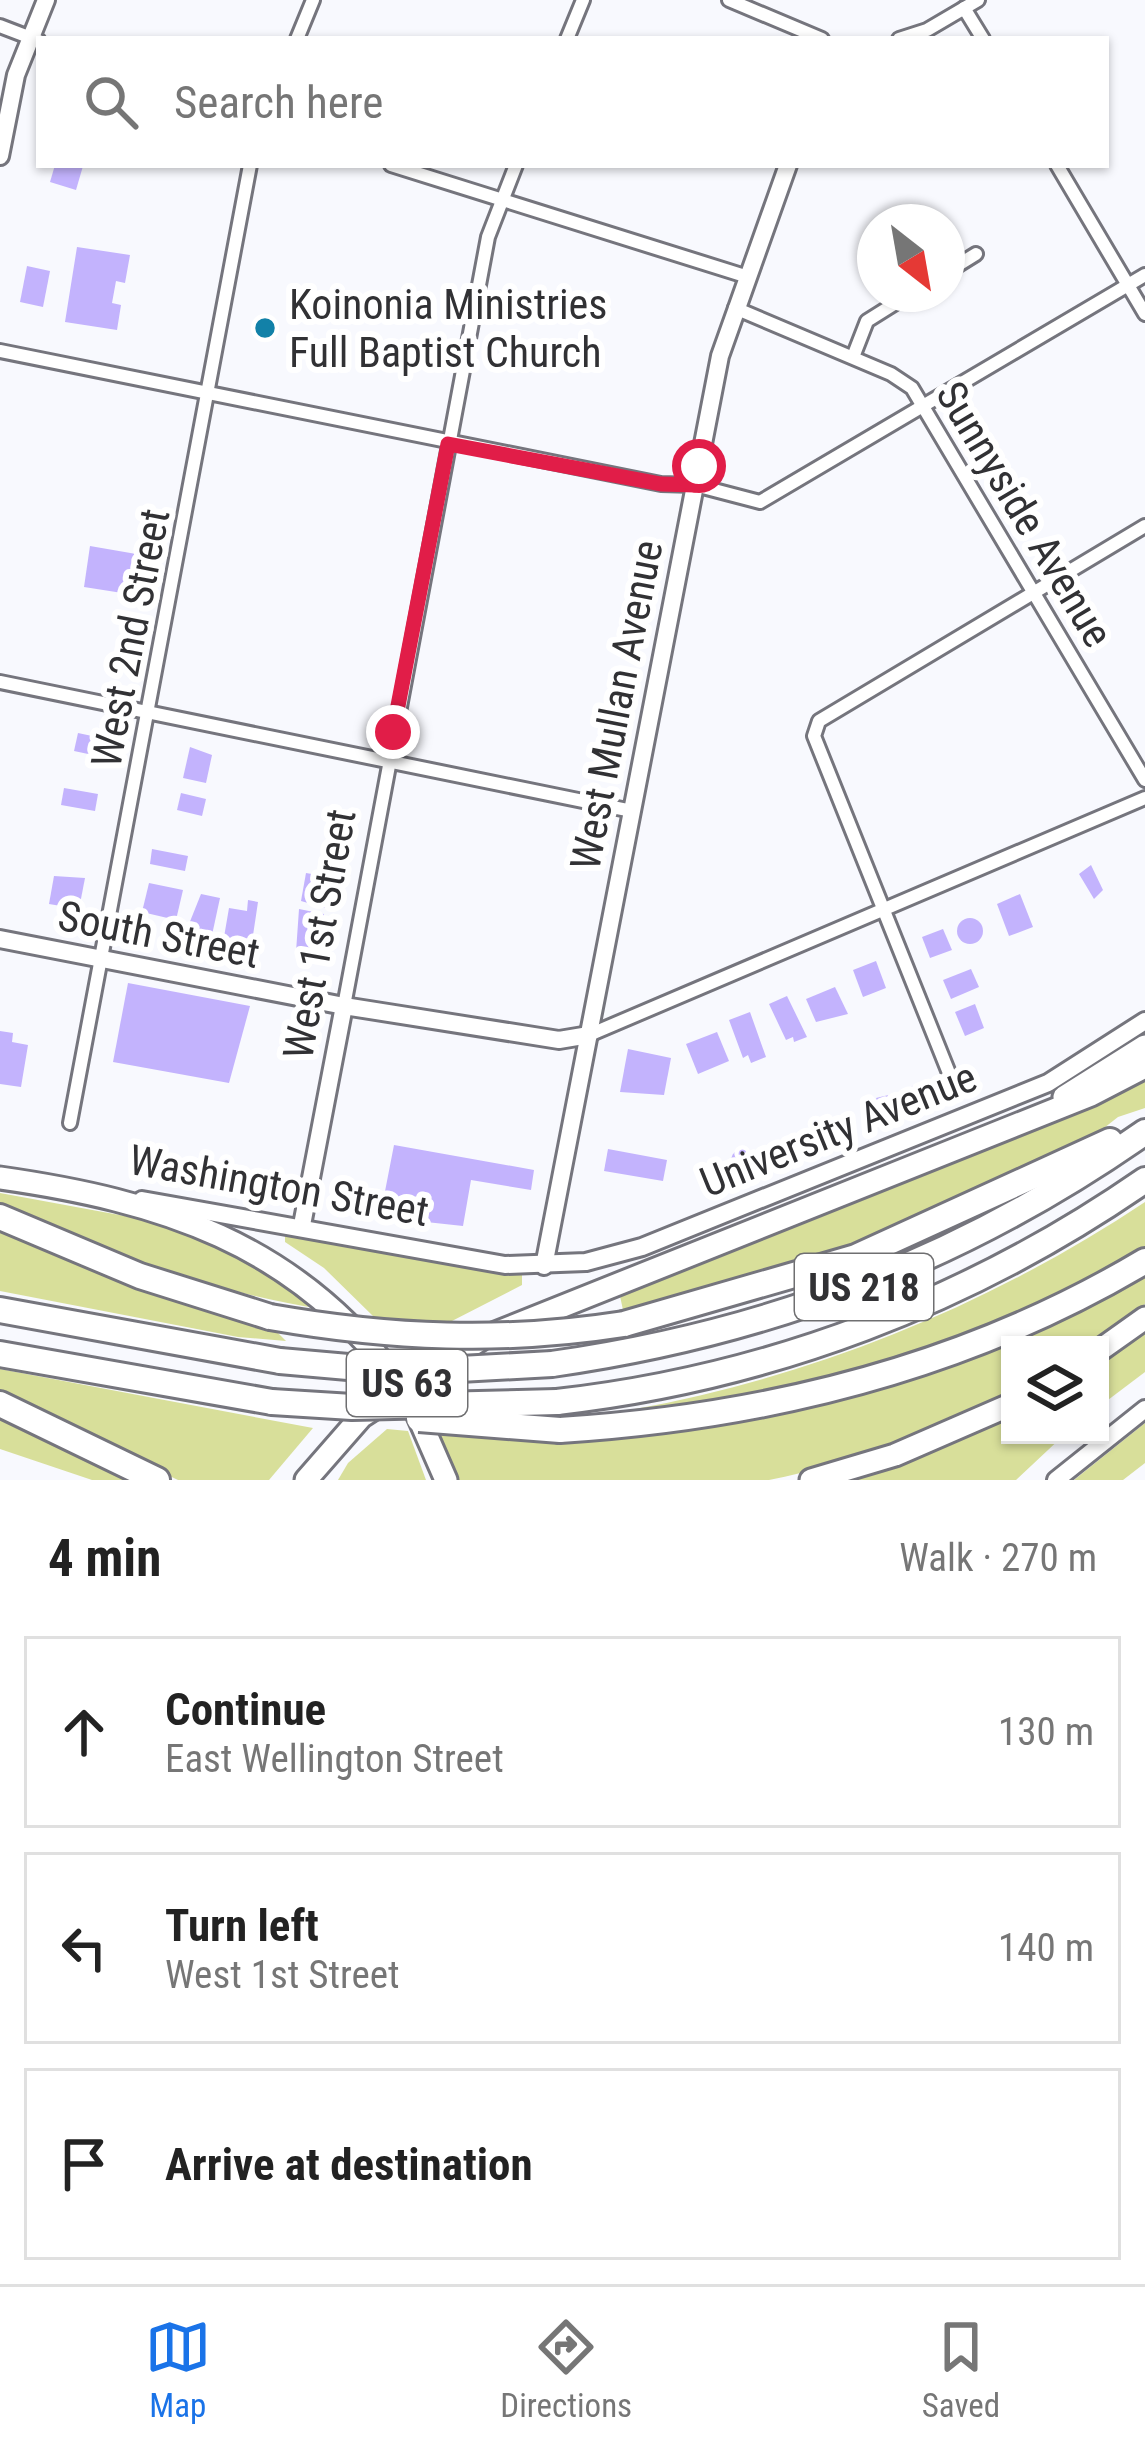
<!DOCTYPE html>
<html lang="en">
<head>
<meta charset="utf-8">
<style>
  :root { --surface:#fff; --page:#f6f6f6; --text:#222; --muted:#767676; --line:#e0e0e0; --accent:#1a73e8 }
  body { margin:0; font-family:"Roboto Condensed",sans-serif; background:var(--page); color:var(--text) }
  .controls { position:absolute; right:36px; bottom:36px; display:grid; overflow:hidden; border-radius:0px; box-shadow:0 3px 9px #0004 }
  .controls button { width:108px; height:108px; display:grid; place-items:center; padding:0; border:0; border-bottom:3px solid var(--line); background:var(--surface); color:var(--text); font:60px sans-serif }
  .compass { position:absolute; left:857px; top:204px; width:108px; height:108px; border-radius:50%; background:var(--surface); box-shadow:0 3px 9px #0004; rotate:149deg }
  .stop { position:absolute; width:36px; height:36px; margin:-27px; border:9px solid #e11d48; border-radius:50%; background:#fff }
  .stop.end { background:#e11d48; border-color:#fff; box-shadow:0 3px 12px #0008 }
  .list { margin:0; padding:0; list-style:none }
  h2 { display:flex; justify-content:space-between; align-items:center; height:156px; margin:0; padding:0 48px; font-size:51px }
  h2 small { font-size:39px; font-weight:400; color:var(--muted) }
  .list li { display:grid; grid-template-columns:78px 1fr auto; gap:36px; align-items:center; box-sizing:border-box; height:192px; margin:0 24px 24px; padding:0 24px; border:3px solid var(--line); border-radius:0px }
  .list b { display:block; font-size:45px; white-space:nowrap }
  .list p { margin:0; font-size:39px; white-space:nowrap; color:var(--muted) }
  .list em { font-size:39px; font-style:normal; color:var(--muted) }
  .icon { flex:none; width:66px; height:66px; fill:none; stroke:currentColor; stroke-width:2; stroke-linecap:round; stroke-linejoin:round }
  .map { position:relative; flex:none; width:1145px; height:1480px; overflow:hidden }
  .search { position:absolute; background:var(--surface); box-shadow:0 3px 9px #0004; left:36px; right:36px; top:36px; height:132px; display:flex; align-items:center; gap:30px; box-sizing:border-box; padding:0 42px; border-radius:0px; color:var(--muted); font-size:45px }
  .sheet { height:804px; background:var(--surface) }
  nav { display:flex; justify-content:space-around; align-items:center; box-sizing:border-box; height:168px; border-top:3px solid var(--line); background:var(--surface); font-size:33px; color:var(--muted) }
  nav a { display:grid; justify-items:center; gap:6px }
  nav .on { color:var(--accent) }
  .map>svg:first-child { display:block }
</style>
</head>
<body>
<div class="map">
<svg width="1145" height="1480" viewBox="0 0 1145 1480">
  <rect width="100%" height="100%" fill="#f8f9fe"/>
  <g fill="#d8df9a">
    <polygon points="1145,1075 1145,1108 1118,1117 1090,1139 993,1189 830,1255 623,1310 620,1296 1063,1115"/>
    <path d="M0 1193 152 1221 231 1248 322 1309C208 1292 107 1250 0 1207Z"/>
    <path d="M1145 1202V1252C1042 1308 933 1356 820 1384 760 1398 697 1404 637 1414L635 1409C819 1375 990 1305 1145 1202Z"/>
    <polygon points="0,1226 272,1327 286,1341 238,1337 0,1291"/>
    <polygon points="285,1231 522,1274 522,1285 450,1322 374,1317 324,1268 285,1242"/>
    <path d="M1145 1273V1304L1088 1345H1010V1393C932 1430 854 1463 769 1480H456L438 1434 522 1437 764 1415Z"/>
    <polygon points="1145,1327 1145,1372 1100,1406 1100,1360"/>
    <polygon points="0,1369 313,1428 269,1480 178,1480 0,1395"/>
    <polygon points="1010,1412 1010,1435 1064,1435 1016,1480 841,1480"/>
    <polygon points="0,1413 131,1480 92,1480 0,1449"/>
    <polygon points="1145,1423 1145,1463 1123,1480 1074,1480"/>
    <polygon points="387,1429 408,1431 426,1480 338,1480 348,1463"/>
  </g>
  <g fill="#c3b3fd">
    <polygon points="55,165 83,166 76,190 50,182"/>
    <polygon points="77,247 130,255 125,283 116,281 112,303 121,305 117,330 65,322"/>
    <polygon points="27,266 50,271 43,307 20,302"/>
    <polygon points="90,546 142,555 135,595 84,587"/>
    <polygon points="78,733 111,740 107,758 74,751"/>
    <polygon points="190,747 212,755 206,783 183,778"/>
    <polygon points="64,788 98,794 95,811 61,805"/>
    <polygon points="181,793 206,799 202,816 177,810"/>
    <polygon points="152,849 188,856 185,871 150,864"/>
    <polygon points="1091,865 1103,890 1094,899 1079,874"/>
    <polygon points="306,873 335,878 325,908 301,901"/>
    <polygon points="54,876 85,878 79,909 49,904"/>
    <polygon points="149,883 183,890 176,920 142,912"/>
    <polygon points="201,894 220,898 212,935 187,929"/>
    <polygon points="1020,894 1033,927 1009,936 997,904"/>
    <polygon points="248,900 258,902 252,942 224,937 229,908 247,911"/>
    <polygon points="299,909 324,914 323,921 330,923 319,957 296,952"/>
    <circle cx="970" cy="931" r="13"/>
    <polygon points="943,929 952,950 930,958 922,937"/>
    <polygon points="876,961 886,988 863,997 853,970"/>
    <polygon points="971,969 979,987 951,999 943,980"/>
    <polygon points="128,983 250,1006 229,1083 113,1062"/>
    <polygon points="835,987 848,1014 816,1022 806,999"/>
    <polygon points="787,996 807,1037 794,1042 793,1037 786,1040 769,1004"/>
    <polygon points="975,1004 984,1028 965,1036 955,1012"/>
    <polygon points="750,1012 766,1057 751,1063 748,1055 743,1058 729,1020"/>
    <polygon points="0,1031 13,1033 12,1042 28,1045 21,1087 0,1084"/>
    <polygon points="717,1032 729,1061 698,1074 686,1044"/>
    <polygon points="628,1049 671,1058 664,1095 620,1092"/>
    <circle cx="919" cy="1095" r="11"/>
    <polygon points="897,1093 904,1110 885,1118 876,1098"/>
    <polygon points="394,1145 534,1170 531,1190 471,1180 463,1226 380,1217"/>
    <circle cx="743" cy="1161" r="12"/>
    <polygon points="608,1149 667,1160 663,1181 604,1171"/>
  </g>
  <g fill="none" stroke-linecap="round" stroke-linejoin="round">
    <defs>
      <g id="minor">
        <polyline points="729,0 822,39"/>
        <polyline points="964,8 983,39"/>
        <polyline points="0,26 39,41"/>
        <polyline points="297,39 313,0"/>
        <polyline points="567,39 583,0"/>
        <polyline points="899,39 927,30 978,0"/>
        <polyline points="391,165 745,276"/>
        <polyline points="1057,165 1145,314"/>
        <polyline points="947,272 976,254"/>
        <polyline points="735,308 891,374 912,388 1145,780"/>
        <polyline points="0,351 661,484 695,485 760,502 1145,275"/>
        <polyline points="853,357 867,321 910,294"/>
        <polyline points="0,682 632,811"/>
        <polyline points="344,1006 488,237 516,165"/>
        <polyline points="589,1035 1145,798"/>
        <polyline points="957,1093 814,736 819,721 1145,526"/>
        <polyline points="70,1123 250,165"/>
      </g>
      <g id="tertiary">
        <polyline points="0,156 16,75 46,0"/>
        <polyline points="0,939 344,1006 559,1040 589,1035"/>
        <polyline points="142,1200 505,1265 586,1262 642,1247 1048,1083 1145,1021"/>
        <polyline points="302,1225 344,1006"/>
        <polyline points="544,1266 720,356 788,165"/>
        <polyline points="1056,1480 1145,1409"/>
      </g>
      <g id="primary">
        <polyline points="1064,1097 1145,1046"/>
        <path d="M0 1178C161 1201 294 1243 395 1378"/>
        <polyline points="415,1409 446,1480"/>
      </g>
      <g id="trunk">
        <polyline points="1100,1350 1145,1318"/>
        <polyline points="306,1480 361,1417 483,1338 1091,1095 1145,1067"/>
        <polyline points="811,1480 895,1455 1010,1405"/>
      </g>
      <g id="motorway">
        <polyline points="0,1217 140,1276 270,1317"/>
        <polyline points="0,1310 280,1361"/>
        <polyline points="624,1324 856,1257 1110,1141"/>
        <polyline points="0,1354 272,1402"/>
        <path d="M552 1364C770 1333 964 1259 1145 1132"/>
        <path d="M557 1402C769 1378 969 1302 1145 1180"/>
        <polyline points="0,1404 157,1480"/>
        <path d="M560 1430C766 1417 966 1368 1145 1261"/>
      </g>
    </defs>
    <use href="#minor" stroke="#75757d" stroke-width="18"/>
    <use href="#tertiary" stroke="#75757d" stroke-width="22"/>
    <use href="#primary" stroke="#75757d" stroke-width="27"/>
    <use href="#trunk" stroke="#75757d" stroke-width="27"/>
    <use href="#motorway" stroke="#75757d" stroke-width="30"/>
    <use href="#minor" stroke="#fff" stroke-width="12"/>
    <use href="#tertiary" stroke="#fff" stroke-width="16"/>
    <use href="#primary" stroke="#fff" stroke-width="21"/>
    <use href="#trunk" stroke="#fff" stroke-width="21"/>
    <use href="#motorway" stroke="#fff" stroke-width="24"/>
    <defs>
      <g id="motorway-bridge">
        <path d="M270 1317C390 1338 503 1343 624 1324"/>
        <polyline points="280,1361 405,1372 552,1364"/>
        <polyline points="272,1402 352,1407 557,1402"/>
        <polyline points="419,1419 560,1430"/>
      </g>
    </defs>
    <use href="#motorway-bridge" stroke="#75757d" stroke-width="30" stroke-linecap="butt"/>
    <use href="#motorway-bridge" stroke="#fff" stroke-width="24"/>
  </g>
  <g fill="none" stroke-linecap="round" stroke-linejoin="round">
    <polyline stroke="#e11d48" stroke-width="15" points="393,732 448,444 661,484 695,485 699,466"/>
  </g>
  <circle fill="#1281a8" stroke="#fff" stroke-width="4.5" cx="265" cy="328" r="12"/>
  <g text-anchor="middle" stroke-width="12" stroke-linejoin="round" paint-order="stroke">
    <g fill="#fff" stroke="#6f6f71" stroke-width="3">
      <rect x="795" y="1254" width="138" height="66" rx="9"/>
      <rect x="347" y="1350" width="120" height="66" rx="9"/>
    </g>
    <g font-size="39" font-weight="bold" fill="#313134">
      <text x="864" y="1301">US 218</text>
      <text x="407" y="1397">US 63</text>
    </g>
    <g font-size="42" fill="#313134" stroke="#fff" text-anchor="start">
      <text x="289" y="319">Koinonia Ministries<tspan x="289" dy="48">Full Baptist Church</tspan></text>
    </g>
    <g font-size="42" fill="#313134" stroke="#fff">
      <text transform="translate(1025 514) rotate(59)" y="15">Sunnyside Avenue</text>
      <text transform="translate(130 638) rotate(-79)" y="15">West 2nd Street</text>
      <text transform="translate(616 705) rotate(-79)" y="15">West Mullan Avenue</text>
      <text transform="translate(159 934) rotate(11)" y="15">South Street</text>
      <text transform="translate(319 934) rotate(-80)" y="15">West 1st Street</text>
      <text transform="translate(838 1129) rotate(-22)" y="15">University Avenue</text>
      <text transform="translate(279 1185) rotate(10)" y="15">Washington Street</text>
    </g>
  </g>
</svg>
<div class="controls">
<button><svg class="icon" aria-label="layers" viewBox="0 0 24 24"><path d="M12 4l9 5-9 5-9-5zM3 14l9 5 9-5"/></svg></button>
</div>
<svg class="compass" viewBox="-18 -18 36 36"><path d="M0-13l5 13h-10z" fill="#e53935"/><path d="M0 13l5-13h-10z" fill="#767676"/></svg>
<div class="stop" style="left:699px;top:466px"></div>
<div class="stop end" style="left:393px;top:732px"></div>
<div class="search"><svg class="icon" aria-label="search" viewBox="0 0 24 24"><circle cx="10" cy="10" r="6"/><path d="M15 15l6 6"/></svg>Search here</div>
</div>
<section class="sheet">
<h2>4 min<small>Walk · 270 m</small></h2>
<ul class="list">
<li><svg class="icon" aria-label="ahead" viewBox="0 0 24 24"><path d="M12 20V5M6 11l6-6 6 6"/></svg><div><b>Continue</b><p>East Wellington Street</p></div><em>130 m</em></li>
<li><svg class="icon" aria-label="left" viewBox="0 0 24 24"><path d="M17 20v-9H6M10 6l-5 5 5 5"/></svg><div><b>Turn left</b><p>West 1st Street</p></div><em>140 m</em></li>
<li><svg class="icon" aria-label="arrive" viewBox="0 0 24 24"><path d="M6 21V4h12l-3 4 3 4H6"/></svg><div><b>Arrive at destination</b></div></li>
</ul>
</section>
<nav>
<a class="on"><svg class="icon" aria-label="map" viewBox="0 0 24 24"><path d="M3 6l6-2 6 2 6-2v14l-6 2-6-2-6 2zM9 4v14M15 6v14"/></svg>Map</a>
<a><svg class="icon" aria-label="directions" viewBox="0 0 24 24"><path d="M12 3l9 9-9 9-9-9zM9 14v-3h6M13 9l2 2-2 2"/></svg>Directions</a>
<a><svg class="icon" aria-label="saved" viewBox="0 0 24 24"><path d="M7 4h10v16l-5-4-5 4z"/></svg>Saved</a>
</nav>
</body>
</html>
